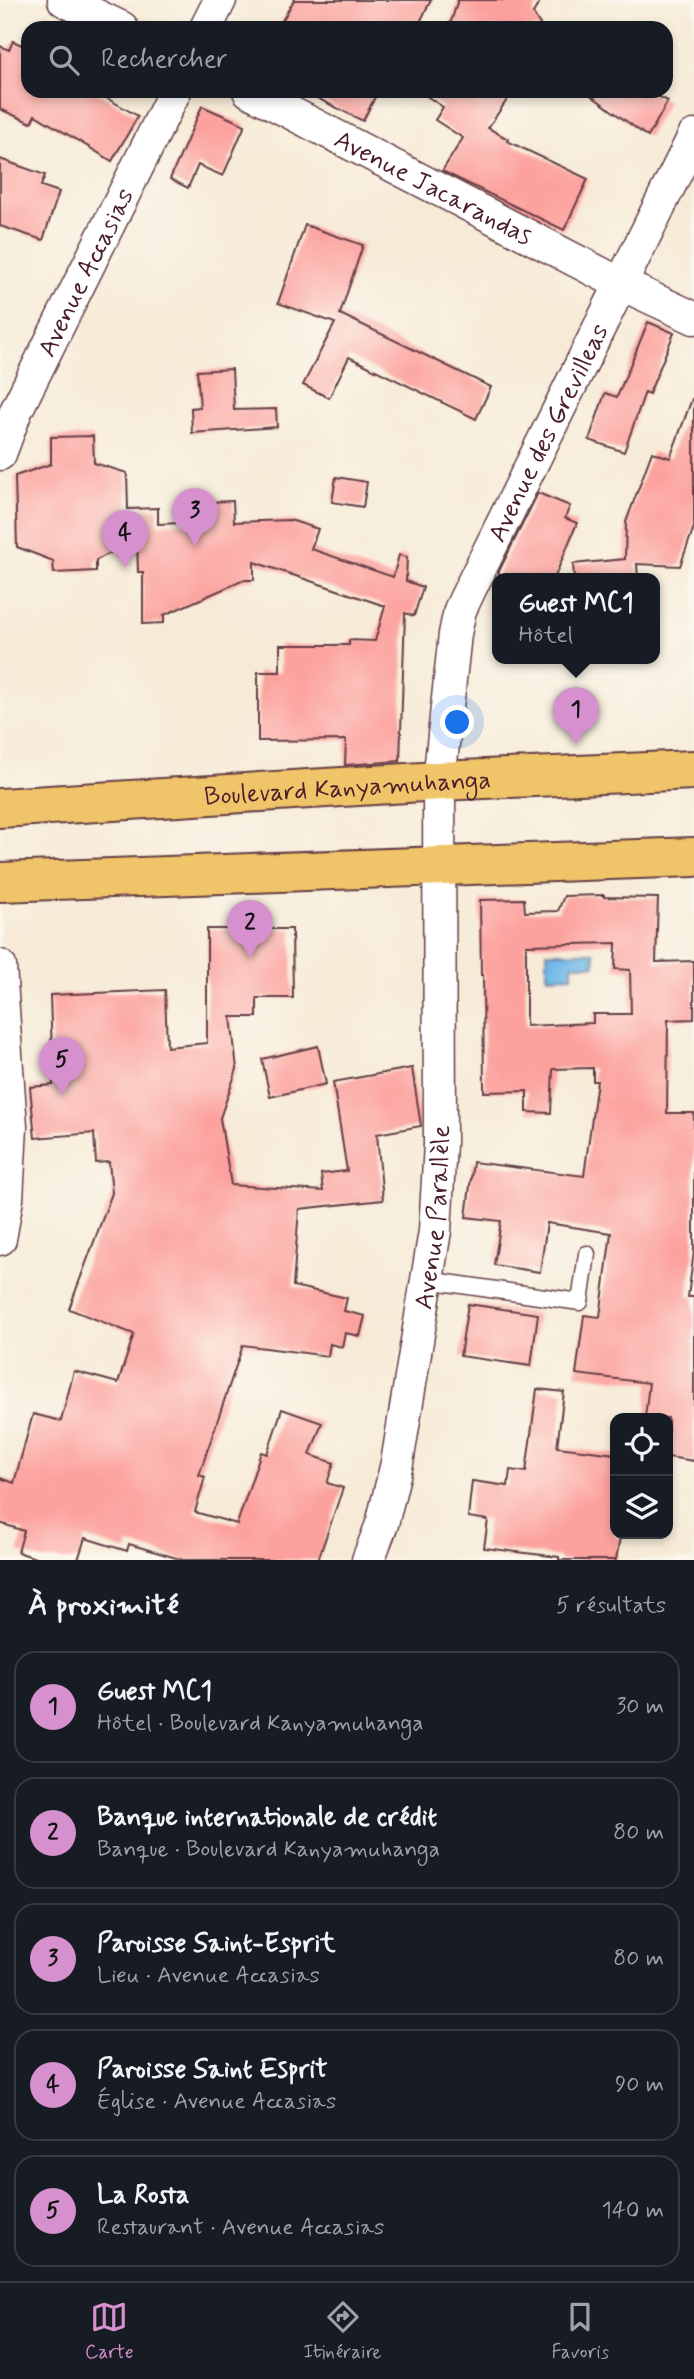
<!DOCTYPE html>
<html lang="fr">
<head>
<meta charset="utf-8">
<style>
  :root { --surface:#171b24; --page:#20242c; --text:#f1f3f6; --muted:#9ea1a6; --line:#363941; --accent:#d690ce }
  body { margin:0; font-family:Mynerve,sans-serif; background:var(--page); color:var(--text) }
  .controls { position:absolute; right:21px; bottom:21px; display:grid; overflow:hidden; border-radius:14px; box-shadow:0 4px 10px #0003 }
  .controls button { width:63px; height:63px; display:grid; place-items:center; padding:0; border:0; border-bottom:2px solid var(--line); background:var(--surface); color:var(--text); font:35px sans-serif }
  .you { position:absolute; left:458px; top:723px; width:24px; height:24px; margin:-18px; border:5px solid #fff; border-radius:50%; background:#1a73e8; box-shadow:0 0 0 10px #1a73e833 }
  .badge { display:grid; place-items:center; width:46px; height:46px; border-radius:50%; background:var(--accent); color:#111; font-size:23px; font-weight:700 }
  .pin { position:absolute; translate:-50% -58px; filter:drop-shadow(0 2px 4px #0008) }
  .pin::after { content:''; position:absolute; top:37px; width:24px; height:21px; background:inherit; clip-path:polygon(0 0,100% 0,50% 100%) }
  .popup { position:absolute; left:492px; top:573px; width:168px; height:91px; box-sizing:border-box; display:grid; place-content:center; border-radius:14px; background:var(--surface); filter:drop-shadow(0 2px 5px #0005); font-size:23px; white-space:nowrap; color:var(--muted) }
  .popup b { font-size:26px; color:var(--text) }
  .popup::after { content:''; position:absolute; left:50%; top:100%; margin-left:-14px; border:14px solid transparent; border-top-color:var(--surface) }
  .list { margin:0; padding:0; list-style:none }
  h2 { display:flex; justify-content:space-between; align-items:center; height:91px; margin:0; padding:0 28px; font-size:30px }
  h2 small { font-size:23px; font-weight:400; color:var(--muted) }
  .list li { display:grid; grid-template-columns:46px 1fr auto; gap:21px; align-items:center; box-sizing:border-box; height:112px; margin:0 14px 14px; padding:0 14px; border:2px solid var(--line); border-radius:21px }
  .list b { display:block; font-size:26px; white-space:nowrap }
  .list p { margin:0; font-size:23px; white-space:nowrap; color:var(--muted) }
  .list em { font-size:23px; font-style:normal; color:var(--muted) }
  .icon { flex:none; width:38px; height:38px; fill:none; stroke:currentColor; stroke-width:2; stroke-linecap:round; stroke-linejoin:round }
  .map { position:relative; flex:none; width:694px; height:1560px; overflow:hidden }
  .search { position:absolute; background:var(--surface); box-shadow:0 4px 10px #0003; left:21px; right:21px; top:21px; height:77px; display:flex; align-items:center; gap:18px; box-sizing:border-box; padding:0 24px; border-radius:21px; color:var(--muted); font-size:26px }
  .sheet { height:721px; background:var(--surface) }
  nav { display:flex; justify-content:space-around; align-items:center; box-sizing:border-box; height:98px; border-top:2px solid var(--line); background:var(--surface); font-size:19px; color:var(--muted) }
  nav a { display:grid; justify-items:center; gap:4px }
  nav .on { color:var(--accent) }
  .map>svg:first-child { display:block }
</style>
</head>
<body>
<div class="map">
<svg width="694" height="1560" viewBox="0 0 694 1560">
  <rect width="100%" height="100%" fill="#fbf7ec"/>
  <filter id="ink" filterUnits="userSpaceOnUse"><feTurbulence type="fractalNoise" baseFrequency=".0143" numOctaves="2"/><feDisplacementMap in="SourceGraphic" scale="14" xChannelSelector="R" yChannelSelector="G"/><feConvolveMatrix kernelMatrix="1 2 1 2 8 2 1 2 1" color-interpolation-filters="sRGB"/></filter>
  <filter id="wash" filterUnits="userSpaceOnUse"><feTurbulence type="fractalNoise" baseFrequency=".00686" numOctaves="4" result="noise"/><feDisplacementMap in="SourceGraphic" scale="28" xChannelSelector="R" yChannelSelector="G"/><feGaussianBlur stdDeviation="1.57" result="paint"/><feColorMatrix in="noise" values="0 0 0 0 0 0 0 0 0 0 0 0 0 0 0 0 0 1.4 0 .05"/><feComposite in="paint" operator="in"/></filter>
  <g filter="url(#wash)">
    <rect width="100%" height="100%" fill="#f7ebd8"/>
    <polygon fill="#6eb7e6" stroke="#5c6b88" stroke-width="2" points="547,952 594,952 595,965 572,965 572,976 547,977"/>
    <g id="blocks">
      <g fill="#fca19e" fill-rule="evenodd">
        <polygon points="294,0 431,0 417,28 278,28"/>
        <polygon points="458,0 541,0 533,13 542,28 449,28"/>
        <polygon points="13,41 28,48 28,91 94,91 138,116 112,161 35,115 31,123 0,109 0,46 9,50"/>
        <polygon points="303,91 378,91 363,121"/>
        <polygon points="419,91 513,91 488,128 508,139 507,141 588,179 564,230 442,171 463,138 435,120 443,107"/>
        <polygon points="585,91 647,91 668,101 648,137"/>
        <polygon points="202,106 245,125 223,176 198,165 188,188 170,179"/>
        <polygon points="0,159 45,175 41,186 59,192 43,240 0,226"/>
        <polygon points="305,225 363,245 340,314 491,387 476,419 349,357 329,398 303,385 335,323 278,303"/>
        <polygon points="648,322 674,333 649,394 645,392 624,452 589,440 605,393 617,397"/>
        <polygon points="232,369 234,410 276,409 277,427 192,433 191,408 200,407 197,371"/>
        <polygon points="692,399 694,400 694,527 680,566 637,564 638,579 574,579 573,564 625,559 626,522 652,452 670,458"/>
        <polygon points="93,436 94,463 127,473 128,509 158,508 158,524 207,522 206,502 233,501 234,522 290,520 318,529 311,549 393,577 399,555 407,557 406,581 423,587 414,616 405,613 400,761 345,765 346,740 258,741 258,672 280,672 280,645 349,645 349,640 375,641 385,606 254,562 254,580 244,580 164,615 164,623 143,624 143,572 138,572 137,540 96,560 96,571 54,573 53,561 17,547 15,476 51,464 51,437"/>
        <polygon points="336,477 367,482 363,507 332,502"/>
        <polygon points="538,493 570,506 565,518 577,523 554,579 499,579 499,571"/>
        <path d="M604 895V897L658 898 656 962 694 961V1019L668 1020 667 1113H694V1251L688 1297H694V1461L668 1457V1418H645L649 1383 576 1374 584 1315 600 1317 611 1233 547 1223 540 1272 494 1265 501 1221 466 1217 473 1162 584 1176 597 1081H593V1068L553 1069 551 1113 527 1112V1091L484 1092 483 975H481L480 900 524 899 525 912 558 911 564 896ZM616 943 615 969 630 970 631 1014H593V1023L526 1026V945Z"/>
        <polygon points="207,929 292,929 293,998 257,998 257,1017 231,1017 237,1069 220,1118 231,1185 323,1191 321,1174 347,1171 333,1082 412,1068 421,1126 377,1134 383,1200 299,1209 293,1286 347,1298 344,1311 365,1316 360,1336 345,1333 342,1347 330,1344 328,1356 243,1345 199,1475 205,1477 195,1512 237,1524 261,1452 267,1454 282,1409 322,1423 310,1455 334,1463 327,1483 343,1488 318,1560 183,1560 129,1544 127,1551 85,1538 78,1560 41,1560 18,1552 24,1531 0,1523 0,1478 14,1483 33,1414 61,1421 74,1371 118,1383 134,1334 69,1309 112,1193 109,1162 96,1163 94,1133 35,1138 30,1087 53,1085 50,995 165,990 167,1047 207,1043"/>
        <polygon points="318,1046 326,1084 270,1097 262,1059"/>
        <polygon points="468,1304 538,1314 531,1366 460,1356"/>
        <polygon points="537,1389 564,1392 557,1447 615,1454 615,1537 620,1538 616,1560 559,1560 559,1557 484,1548 488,1520 468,1517 472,1481 508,1486 510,1470 526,1472"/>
      </g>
    </g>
  </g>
  <g filter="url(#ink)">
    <use href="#blocks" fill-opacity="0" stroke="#643e45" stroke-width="2"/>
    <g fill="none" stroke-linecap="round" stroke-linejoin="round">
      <defs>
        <polyline id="service" points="427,1280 580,1302 587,1254"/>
        <g id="minor">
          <polyline points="64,0 122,28"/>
          <polyline points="206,28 220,0"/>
          <path id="s1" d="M249 91 619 283 694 318"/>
          <path id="s2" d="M0 454 16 411 175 91"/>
          <polyline points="0,966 11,1127 7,1199 0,1239"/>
          <path id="s3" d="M368 1560 382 1524 397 1463 435 1231 440 1144 439 781 455 634 460 610 470 589 694 136"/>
        </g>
        <g id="primary">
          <path id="s4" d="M0 808 439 781 694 770"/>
          <polyline points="0,882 694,857"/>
        </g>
      </defs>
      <use href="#service" stroke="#643e45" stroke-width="19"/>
      <use href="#minor" stroke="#643e45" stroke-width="35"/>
      <use href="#primary" stroke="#643e45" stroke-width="42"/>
      <use href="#service" stroke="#fff" stroke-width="16"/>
      <use href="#minor" stroke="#fff" stroke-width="32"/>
      <use href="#primary" stroke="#f0c469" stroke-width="38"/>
    </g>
  </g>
  <g text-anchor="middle" stroke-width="6" stroke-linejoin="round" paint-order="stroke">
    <g font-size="26" fill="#4a1f2b" stroke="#fbf7ec">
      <text dy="9" stroke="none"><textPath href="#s1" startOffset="208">Avenue Jacarandas</textPath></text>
      <text dy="9" stroke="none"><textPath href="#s2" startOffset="201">Avenue Accasias</textPath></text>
      <text dy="9" stroke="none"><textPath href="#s3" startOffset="1157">Avenue des Grevilleas</textPath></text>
      <text dy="9" stroke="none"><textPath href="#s4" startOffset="348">Boulevard Kanyamuhanga</textPath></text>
      <text dy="9" stroke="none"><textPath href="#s3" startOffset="350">Avenue Parallèle</textPath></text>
    </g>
  </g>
</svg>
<div class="controls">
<button><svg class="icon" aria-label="locate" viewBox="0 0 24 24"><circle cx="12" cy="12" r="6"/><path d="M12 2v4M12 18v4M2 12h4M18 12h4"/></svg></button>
<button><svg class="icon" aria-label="layers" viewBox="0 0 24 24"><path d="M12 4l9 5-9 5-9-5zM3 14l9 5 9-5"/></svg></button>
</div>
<div class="you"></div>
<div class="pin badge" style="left:576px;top:745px">1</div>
<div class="popup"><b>Guest MC1</b>Hôtel</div>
<div class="pin badge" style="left:250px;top:958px">2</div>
<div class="pin badge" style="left:195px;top:546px">3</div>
<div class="pin badge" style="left:125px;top:568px">4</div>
<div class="pin badge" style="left:62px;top:1095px">5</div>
<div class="search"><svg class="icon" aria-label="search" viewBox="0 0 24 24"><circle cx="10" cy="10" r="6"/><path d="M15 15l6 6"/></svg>Rechercher</div>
</div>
<section class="sheet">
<h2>À proximité<small>5 résultats</small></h2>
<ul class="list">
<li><span class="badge">1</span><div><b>Guest MC1</b><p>Hôtel · Boulevard Kanyamuhanga</p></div><em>30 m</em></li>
<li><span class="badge">2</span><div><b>Banque internationale de crédit</b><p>Banque · Boulevard Kanyamuhanga</p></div><em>80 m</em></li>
<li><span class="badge">3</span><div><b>Paroisse Saint-Esprit</b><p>Lieu · Avenue Accasias</p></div><em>80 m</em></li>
<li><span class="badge">4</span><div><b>Paroisse Saint Esprit</b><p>Église · Avenue Accasias</p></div><em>90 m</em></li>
<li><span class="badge">5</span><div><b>La Rosta</b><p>Restaurant · Avenue Accasias</p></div><em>140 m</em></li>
</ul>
</section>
<nav>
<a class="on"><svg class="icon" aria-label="map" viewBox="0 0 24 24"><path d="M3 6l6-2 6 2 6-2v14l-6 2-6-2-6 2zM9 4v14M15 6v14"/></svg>Carte</a>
<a><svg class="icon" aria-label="directions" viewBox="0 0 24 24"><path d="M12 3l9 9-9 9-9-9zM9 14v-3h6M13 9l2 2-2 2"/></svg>Itinéraire</a>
<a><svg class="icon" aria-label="saved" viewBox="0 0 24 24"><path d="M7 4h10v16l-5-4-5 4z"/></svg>Favoris</a>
</nav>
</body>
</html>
